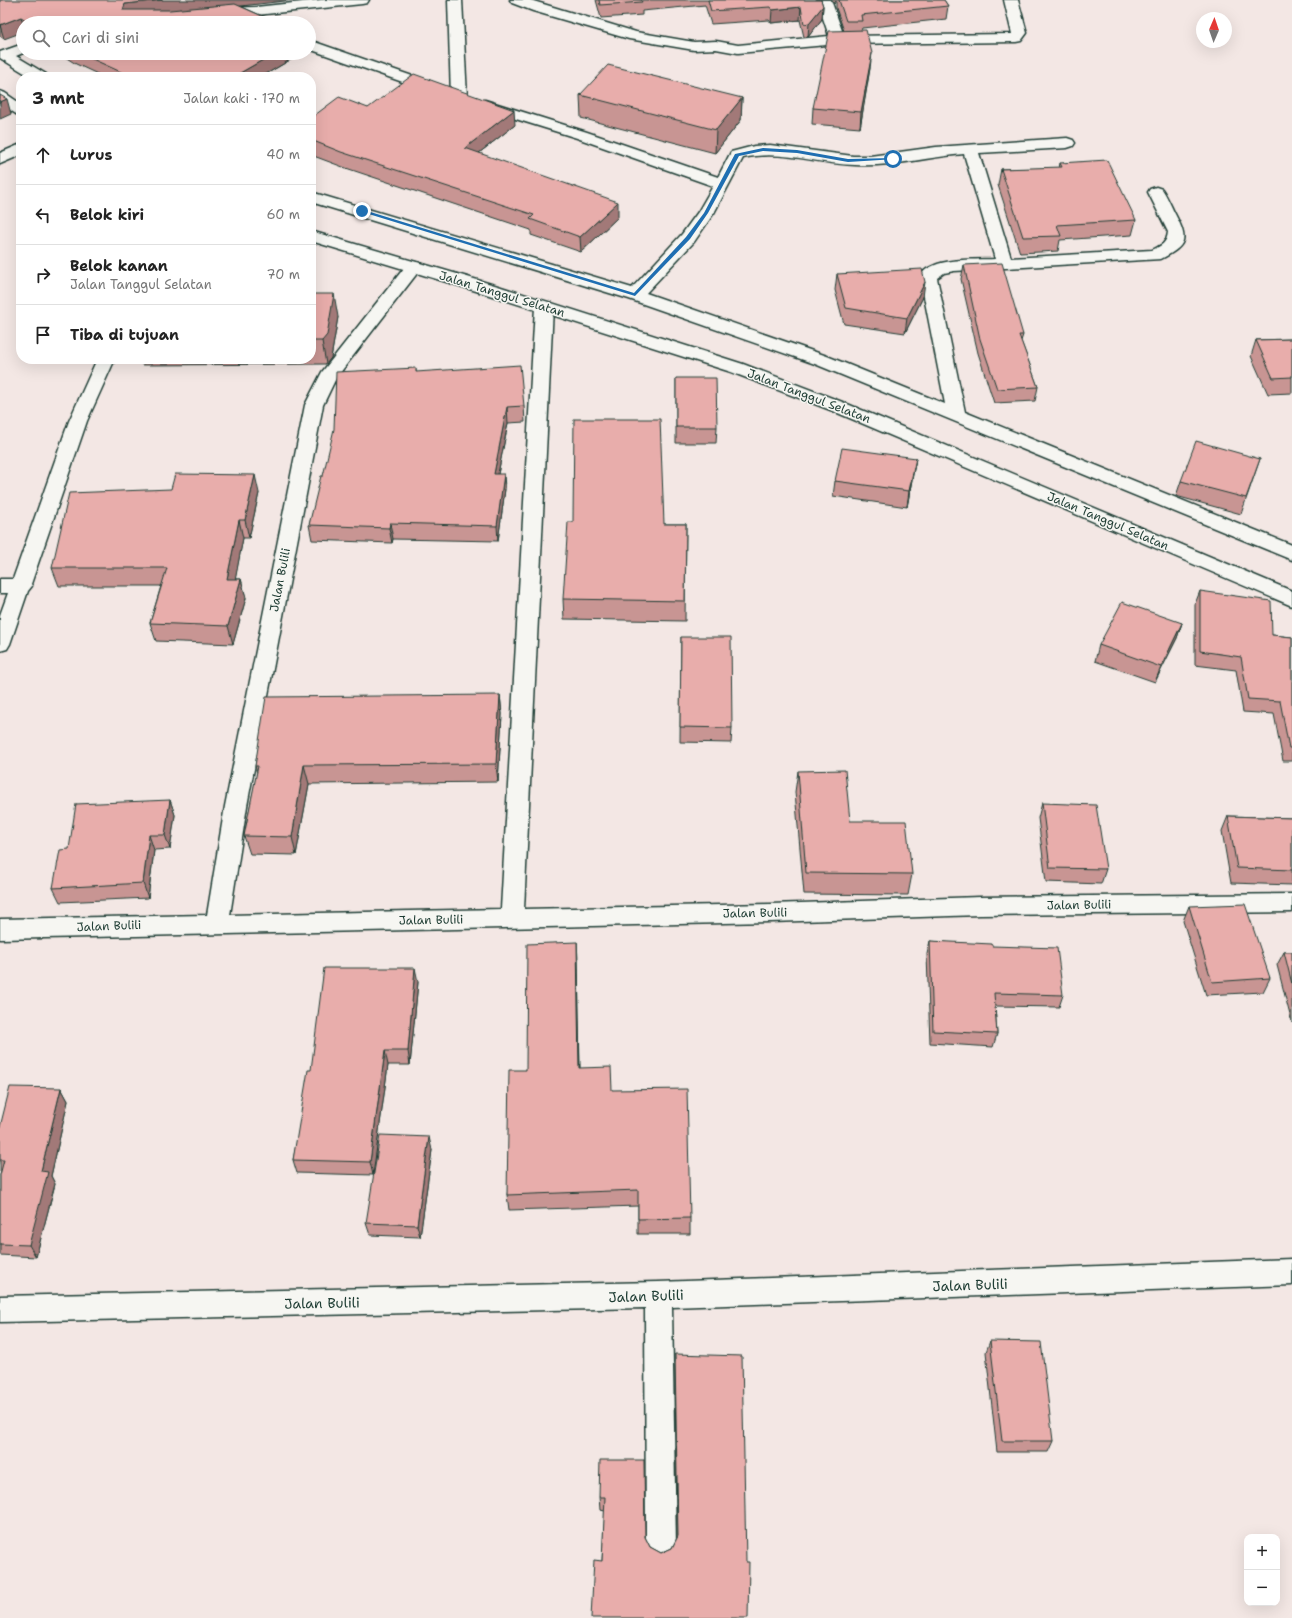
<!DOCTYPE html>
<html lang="id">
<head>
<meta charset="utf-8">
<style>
  :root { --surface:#fff; --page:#f2f2f2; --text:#222; --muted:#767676; --line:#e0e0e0 }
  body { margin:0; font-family:"Shantell Sans",sans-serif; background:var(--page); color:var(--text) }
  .controls { position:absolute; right:12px; bottom:12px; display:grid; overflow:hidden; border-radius:8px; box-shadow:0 4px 16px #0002 }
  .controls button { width:36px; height:36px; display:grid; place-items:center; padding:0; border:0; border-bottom:1px solid var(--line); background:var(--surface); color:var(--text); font:20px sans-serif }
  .compass { position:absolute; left:1196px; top:12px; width:36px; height:36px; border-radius:50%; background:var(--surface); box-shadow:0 4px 16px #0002; rotate:2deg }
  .stop { position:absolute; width:12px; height:12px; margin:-9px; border:3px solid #1f6fb2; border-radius:50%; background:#fff }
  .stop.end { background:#1f6fb2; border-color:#fff; box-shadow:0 1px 4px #0008 }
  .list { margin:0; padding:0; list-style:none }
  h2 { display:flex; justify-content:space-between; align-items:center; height:52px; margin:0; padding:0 16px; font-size:17px }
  h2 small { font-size:13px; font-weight:400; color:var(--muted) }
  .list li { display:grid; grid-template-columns:26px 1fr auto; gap:12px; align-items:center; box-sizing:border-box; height:60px; padding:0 16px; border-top:1px solid var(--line) }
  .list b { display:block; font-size:15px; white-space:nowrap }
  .list p { margin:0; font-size:13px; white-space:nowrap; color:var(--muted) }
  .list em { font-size:13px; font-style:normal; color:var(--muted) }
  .icon { flex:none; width:22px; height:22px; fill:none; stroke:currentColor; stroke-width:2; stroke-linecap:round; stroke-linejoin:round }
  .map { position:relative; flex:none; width:1292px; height:1618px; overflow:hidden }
  .search { position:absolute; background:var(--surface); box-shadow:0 4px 16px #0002; left:16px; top:16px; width:300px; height:44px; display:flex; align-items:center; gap:10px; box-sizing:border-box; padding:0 14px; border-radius:22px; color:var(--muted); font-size:15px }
  .panel { position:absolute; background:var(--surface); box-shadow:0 4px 16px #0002; left:16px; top:72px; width:300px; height:292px; border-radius:16px }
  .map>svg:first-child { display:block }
</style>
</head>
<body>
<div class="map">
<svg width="1292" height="1618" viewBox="0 0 1292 1618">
  <rect width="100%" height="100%" fill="#f3e7e4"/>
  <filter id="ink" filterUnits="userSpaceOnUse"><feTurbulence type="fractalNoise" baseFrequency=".025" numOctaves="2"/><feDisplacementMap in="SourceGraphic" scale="8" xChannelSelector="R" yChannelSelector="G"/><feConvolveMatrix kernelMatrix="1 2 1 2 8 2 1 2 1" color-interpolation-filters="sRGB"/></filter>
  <g filter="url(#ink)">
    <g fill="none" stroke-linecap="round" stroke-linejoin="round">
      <defs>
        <g id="minor">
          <polygon points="321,0 369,0 367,3 362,4 256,15 222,16 217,15 215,12 217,9 222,8 256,7"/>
          <polygon points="448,0 462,0 467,97 464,100 454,100 451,97"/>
          <polygon points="510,0 530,0 636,32 694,42 716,41 738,45 829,36 817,0 831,0 844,36 1012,34 1004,0 1018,0 1027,33 1021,41 1016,42 838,44 738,53 716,49 694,50 629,39 533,11 512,3"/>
          <polygon points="309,40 441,86 444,89 441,92 431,92 309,49"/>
          <polygon points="23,44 23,53 16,56 46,74 48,77 31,77 0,58 0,52"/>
          <path d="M485 100 587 132 718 177 731 152 754 146 770 145 853 156H870L936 147 1067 138 1073 140 1075 143 1073 146 1067 148 979 153 1011 258 1152 250C1161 246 1167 243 1168 232L1148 192 1150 189 1156 187 1162 189C1167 196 1171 206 1175 214 1188 239 1188 245 1161 259L954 271 944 273 937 278 965 412 1292 545V560L815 364 629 299 311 202V192L632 288 682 234 698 212 713 186 577 138 480 108 477 105 480 102ZM964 154 995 259C974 260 932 257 920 276L945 404 827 356 646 293 694 242 714 213 743 158C781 149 817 164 855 165 891 167 928 157 964 154Z"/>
          <polygon points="414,262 420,263 422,267 336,378 323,405 247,806 230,915 501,909 535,307 538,303 544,302 550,303 553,307 524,909 771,904 980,897 1292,894 1292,912 980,915 771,922 0,939 0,919 207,915 225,806 305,405 322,372 408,263"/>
          <polygon points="97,359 115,359 87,421 31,584 32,586 28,591 10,644 7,649 0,651 0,615 8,593 0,593 0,579 13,579 69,421"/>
          <polygon points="1292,1259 1292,1285 672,1307 676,1549 671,1559 661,1564 651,1559 646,1549 645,1308 0,1322 0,1296 658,1282"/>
        </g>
        <g id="tertiary">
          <polygon points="0,91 5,93 21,104 21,116 16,114 0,103"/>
          <polygon points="21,144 21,155 0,164 0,153"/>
          <polygon points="311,231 498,286 743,364 845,403 1292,591 1292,606 833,411 731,372 486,294 311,241"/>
        </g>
      </defs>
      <use href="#minor" stroke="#1f3d34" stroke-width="3"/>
      <use href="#tertiary" stroke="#1f3d34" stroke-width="3"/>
      <use href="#minor" fill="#f6f6f2" fill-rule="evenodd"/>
      <use href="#tertiary" fill="#f6f6f2" fill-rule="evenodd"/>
    </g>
    <g fill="#c89593" stroke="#1f3d34">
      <polygon points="0,0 240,6 278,23 23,23 4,39 0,36"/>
      <polygon points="596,0 821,0 823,6 822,19 808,37 804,37 800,20 771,23 769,20 711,24 705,5 642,11 642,15 601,18"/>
      <polygon points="832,0 944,0 948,6 946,19 862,28 861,30 870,68 860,128 812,124 813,108 844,31 836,8 836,1 834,4"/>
      <polygon points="59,53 302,53 261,77 104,77 76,64"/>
      <polygon points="580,95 742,98 741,120 715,153 581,118"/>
      <polygon points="368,108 515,125 479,153 618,217 581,252 531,235 531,230 343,167 311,155 311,118"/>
      <polygon points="1060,163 1136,220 1132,235 1060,240 1058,251 1020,253 998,185 1001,169 1059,168"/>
      <polygon points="964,265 1023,335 1021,341 1038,387 1035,401 994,403 978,353 961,279"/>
      <polygon points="837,274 923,297 905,333 844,324 835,290"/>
      <polygon points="311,294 338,317 331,358 326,364 142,365 140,359 311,359"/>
      <polygon points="1292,339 1292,393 1268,394 1251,356 1256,340"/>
      <polygon points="416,368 416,372 524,406 525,422 508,423 498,474 505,489 498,541 393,539 392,543 312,540 309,525 323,476"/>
      <polygon points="676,378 717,427 716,443 676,443"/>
      <polygon points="916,458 907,507 833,496 835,481"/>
      <polygon points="1260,459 1241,514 1176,496 1181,481"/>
      <polygon points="259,493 249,538 243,538 235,579 241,579 246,598 233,644 156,641 150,623 161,586 59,586 52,568"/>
      <polygon points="664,524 686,524 685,621 564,619 563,599"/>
      <polygon points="1200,591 1272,635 1292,637 1292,761 1283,761 1274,714 1243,712 1236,670 1195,665 1195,604"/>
      <polygon points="1182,623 1177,638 1155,682 1095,661 1099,645"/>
      <polygon points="681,637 732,728 731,743 680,742"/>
      <polygon points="500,695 502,714 498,782 309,784 296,855 250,854 244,836 257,773 255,766"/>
      <polygon points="798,771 850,821 912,874 908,895 804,894 795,792"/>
      <polygon points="170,800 175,815 170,849 154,850 148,898 60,902 53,888 69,849"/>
      <polygon points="1042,803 1106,869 1101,884 1046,882 1038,818"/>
      <polygon points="1228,816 1292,818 1292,885 1231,883 1222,831"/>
      <polygon points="1189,906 1270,978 1263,992 1206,995 1183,921"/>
      <polygon points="930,941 992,946 1063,995 1059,1007 995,1006 997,1034 993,1047 930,1043 927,954"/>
      <polygon points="1284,952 1292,952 1292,1023 1277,965"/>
      <polygon points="578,960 580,1068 612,1090 690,1218 690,1234 638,1234 638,1206 509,1210 507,1195 526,1070"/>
      <polygon points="418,982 410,1065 388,1065 373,1175 297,1173 293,1160 311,1070"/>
      <polygon points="61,1088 68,1101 51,1176 55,1184 36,1257 0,1255 0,1175 1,1172 0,1172 0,1127"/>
      <polygon points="432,1150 420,1237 370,1235 366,1223"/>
      <polygon points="990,1341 1053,1441 1048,1452 997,1452 986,1352"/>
      <polygon points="675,1354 746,1562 602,1561 605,1511 600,1510 599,1497 644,1460 645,1537 650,1547 661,1553 672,1548 677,1538 675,1370"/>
    </g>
    <g fill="#a27978" stroke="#1f3d34">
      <polygon points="162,0 293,0 129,19 123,10 125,4"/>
      <polygon points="823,6 822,19 808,37 809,23"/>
      <polygon points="801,7 800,20 771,23 772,10"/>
      <polygon points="21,17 23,23 23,32 4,39 0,25"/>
      <polygon points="275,53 302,53 261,77 233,77"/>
      <polygon points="872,53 870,68 860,128 861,112"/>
      <polygon points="742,98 741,120 715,153 716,130"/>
      <polygon points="7,99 11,114 0,119 0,102"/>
      <polygon points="514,110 515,125 466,163 465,148"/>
      <polygon points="618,202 618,217 581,252 580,237"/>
      <polygon points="925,282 923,297 905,333 907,318"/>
      <polygon points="334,294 338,317 331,358 326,364 322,341"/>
      <polygon points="507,407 508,423 495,489 494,474"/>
      <polygon points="916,458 913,474 907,507 909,491"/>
      <polygon points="504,474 505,489 498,541 497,526"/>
      <polygon points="255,475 259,493 249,538 245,520"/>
      <polygon points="239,520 243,538 232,597 227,579"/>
      <polygon points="390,523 393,539 392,543 389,528"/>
      <polygon points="241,579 246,598 233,644 228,626"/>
      <polygon points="1182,623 1177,638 1155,682 1161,667"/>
      <polygon points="500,695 502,714 498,782 496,764"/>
      <polygon points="304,765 309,784 296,855 292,837"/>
      <polygon points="170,800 175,815 170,849 165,835"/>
      <polygon points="149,835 154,850 148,898 143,883"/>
      <polygon points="577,942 578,960 580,1084 579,1068"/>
      <polygon points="415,968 418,982 410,1065 408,1051"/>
      <polygon points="385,1051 388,1065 373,1175 370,1162"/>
      <polygon points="61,1088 68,1101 51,1176 55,1184 36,1257 29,1245 41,1171"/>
      <polygon points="429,1137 432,1150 420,1237 417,1225"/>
    </g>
    <g fill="#e8adab" stroke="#1f3d34">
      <polygon points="0,0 162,0 125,4 123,10 170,10 235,4 278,23 31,23 21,17 0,25"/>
      <polygon points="599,0 641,0 642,2 600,5"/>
      <polygon points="708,0 821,0 823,6 809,23 804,24 801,7 772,10 770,7 711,11"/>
      <polygon points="839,0 944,0 948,6 861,15 862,21 846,21"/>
      <polygon points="866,30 872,53 861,112 813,108 829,31"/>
      <polygon points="79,53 275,53 233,77 132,77"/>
      <polygon points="608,65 742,98 716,130 580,95"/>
      <polygon points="414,74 514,110 465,148 618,202 580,237 530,219 534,215 341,152 311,140 311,118 339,97 368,108"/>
      <polygon points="0,95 7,99 0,102"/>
      <polygon points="1107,160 1136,220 1057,225 1061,236 1023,237 1001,169 1062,167 1060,163"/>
      <polygon points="1002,263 1023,335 1019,335 1038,387 997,389 980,339 964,265"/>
      <polygon points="922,269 925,282 907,318 846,308 837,274"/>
      <polygon points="311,294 334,294 327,335 322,341 311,341"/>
      <polygon points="1292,339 1292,377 1273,378 1256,340"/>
      <polygon points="520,365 524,406 507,407 494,474 504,474 497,526 390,523 389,528 309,525 321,476 323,476 334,429 336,372 416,368 416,372"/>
      <polygon points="676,378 716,378 717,427 676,427"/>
      <polygon points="574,419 660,419 664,524 686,524 685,601 563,599 568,522 573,522"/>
      <polygon points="1196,441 1260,459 1246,498 1181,481"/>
      <polygon points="842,448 916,458 909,491 835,481"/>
      <polygon points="175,474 255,475 245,520 239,520 227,579 241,579 228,626 150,623 167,568 52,568 69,493 171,489"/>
      <polygon points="1200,591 1271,601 1272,635 1292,637 1292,748 1289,748 1280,701 1248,699 1241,657 1200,651"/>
      <polygon points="1122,602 1182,623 1161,667 1099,645"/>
      <polygon points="681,637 731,637 732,728 680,727"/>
      <polygon points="500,695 496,764 304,765 292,837 244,836 258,766 255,766 266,697"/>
      <polygon points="845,770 850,821 906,821 912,874 806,873 798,771"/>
      <polygon points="170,800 165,835 149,835 143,883 53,888 60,850 69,849 76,804"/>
      <polygon points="1042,803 1096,805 1106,869 1050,868"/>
      <polygon points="1228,816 1292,818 1292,870 1237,868"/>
      <polygon points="1245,904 1270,978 1212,982 1189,906"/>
      <polygon points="930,941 992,944 992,946 1057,948 1063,995 994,993 997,1034 933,1031"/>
      <polygon points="577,942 579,1068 611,1067 612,1090 687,1089 690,1218 638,1219 638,1190 507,1195 509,1070 526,1070 527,944"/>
      <polygon points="1284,952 1292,952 1292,984"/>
      <polygon points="324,968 415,968 408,1051 385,1051 370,1162 293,1160 308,1070 311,1070"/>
      <polygon points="10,1087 61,1088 41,1171 48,1172 29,1245 0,1244 0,1175 4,1160 0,1160 0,1127"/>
      <polygon points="380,1135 429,1137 417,1225 366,1223"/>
      <polygon points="990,1341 1041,1342 1053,1441 1002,1441"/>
      <polygon points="675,1354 742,1356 746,1562 749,1562 748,1618 591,1618 594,1560 602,1561 605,1497 599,1497 600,1460 644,1460 645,1537 650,1547 661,1553 672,1548 678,1536"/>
    </g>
  </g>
  <polygon fill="#1f6fb2" points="763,148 797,150 848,159 893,158 896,159 848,162 797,153 763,151 739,156 708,213 690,239 635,296 359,211 364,210 634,293 686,237 704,213 735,154"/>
  <g text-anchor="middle" stroke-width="3" stroke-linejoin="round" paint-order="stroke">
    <g font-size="12" fill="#1f3d34" stroke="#f6f6f2">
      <text transform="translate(502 294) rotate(17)" y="4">Jalan Tanggul Selatan</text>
      <text transform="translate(809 396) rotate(21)" y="4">Jalan Tanggul Selatan</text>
      <text transform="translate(1108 521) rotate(23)" y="4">Jalan Tanggul Selatan</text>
      <text transform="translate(280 580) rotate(-79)" y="4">Jalan Bulili</text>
      <text transform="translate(1079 905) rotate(-1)" y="4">Jalan Bulili</text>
      <text transform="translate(755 913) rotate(-1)" y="4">Jalan Bulili</text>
      <text transform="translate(431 920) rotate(-1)" y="4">Jalan Bulili</text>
      <text transform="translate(109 926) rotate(-2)" y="4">Jalan Bulili</text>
    </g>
    <g font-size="14" fill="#1f3d34" stroke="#f6f6f2">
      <text transform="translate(970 1285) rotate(-2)" y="5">Jalan Bulili</text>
      <text transform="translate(646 1296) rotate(-2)" y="5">Jalan Bulili</text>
      <text transform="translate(322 1303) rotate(-1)" y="5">Jalan Bulili</text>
    </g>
  </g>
</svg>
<div class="controls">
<button>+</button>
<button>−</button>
</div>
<svg class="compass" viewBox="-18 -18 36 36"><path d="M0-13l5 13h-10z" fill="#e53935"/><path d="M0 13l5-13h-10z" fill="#767676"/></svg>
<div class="stop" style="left:893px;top:159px"></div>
<div class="stop end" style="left:362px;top:211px"></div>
<div class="search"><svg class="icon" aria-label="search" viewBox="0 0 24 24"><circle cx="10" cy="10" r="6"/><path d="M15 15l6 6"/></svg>Cari di sini</div>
<section class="panel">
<h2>3 mnt<small>Jalan kaki · 170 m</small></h2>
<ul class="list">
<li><svg class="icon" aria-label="ahead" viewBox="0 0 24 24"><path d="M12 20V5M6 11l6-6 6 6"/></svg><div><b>Lurus</b></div><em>40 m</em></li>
<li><svg class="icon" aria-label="left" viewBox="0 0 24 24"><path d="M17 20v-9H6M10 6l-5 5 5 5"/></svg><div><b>Belok kiri</b></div><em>60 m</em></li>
<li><svg class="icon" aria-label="right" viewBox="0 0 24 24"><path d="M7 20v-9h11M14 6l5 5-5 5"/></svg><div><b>Belok kanan</b><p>Jalan Tanggul Selatan</p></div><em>70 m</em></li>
<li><svg class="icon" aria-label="arrive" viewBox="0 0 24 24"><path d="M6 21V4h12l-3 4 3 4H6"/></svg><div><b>Tiba di tujuan</b></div></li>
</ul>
</section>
</div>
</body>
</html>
